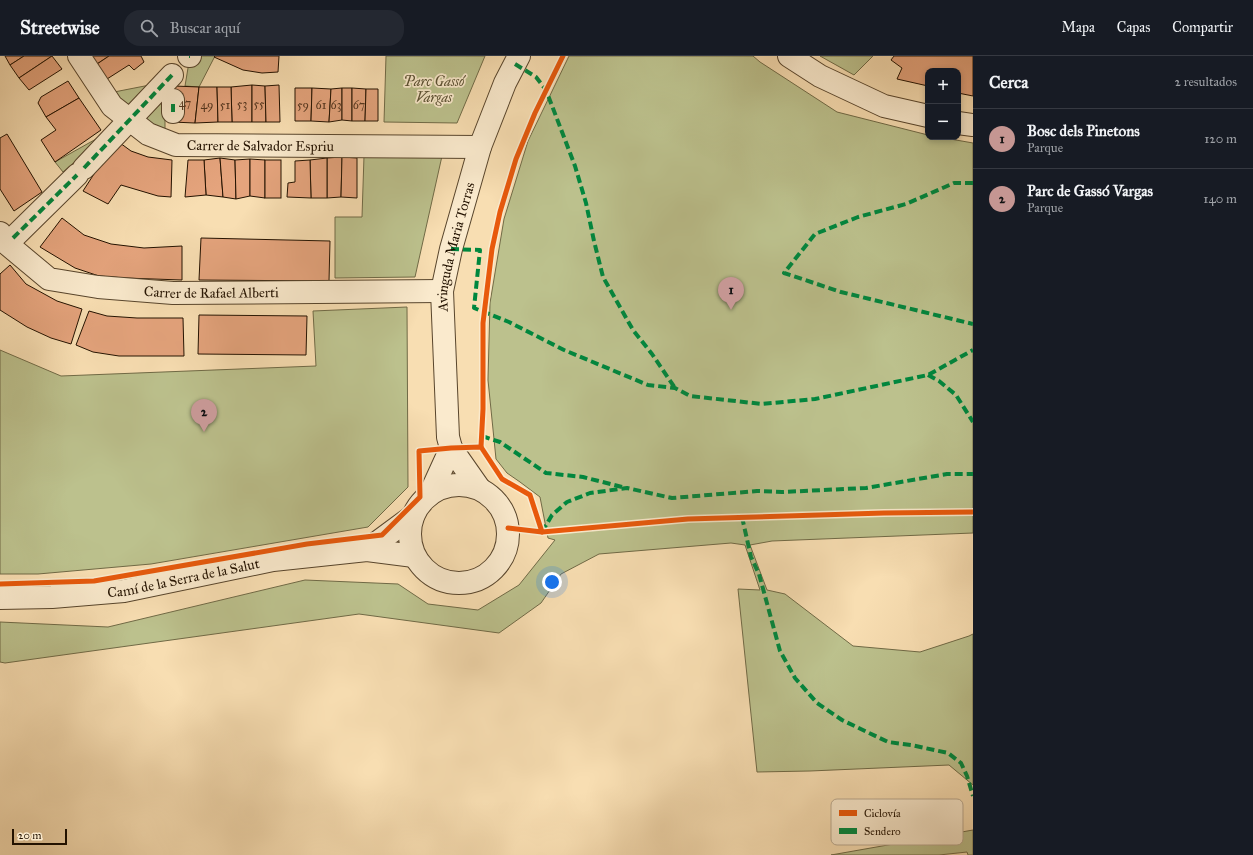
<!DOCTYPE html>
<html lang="es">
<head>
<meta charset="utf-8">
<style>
  :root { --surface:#171b24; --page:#242831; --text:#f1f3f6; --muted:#9ea1a6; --line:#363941; --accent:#c59692 }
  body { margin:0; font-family:"IM FELL Great Primer",serif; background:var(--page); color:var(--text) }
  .controls { position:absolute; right:12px; top:12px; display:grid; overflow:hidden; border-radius:8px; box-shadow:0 2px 6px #0003 }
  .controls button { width:36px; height:36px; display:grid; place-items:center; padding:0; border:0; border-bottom:1px solid var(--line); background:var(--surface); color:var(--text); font:20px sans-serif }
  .scale { position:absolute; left:12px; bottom:10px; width:55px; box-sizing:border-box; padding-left:4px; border:2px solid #231200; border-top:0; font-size:11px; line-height:14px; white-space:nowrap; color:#231200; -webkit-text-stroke:3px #faeacd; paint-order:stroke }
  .you { position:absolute; left:552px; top:526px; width:14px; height:14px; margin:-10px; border:3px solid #fff; border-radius:50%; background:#1a73e8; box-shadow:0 0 0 6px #1a73e833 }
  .badge { display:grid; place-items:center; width:26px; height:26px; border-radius:50%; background:var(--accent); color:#111; font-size:13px; font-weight:700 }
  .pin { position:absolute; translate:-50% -33px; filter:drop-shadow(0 1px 2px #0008) }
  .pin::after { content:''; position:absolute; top:21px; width:14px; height:12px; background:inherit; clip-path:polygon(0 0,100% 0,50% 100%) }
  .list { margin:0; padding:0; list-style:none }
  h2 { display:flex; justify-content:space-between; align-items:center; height:52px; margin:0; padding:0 16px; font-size:17px }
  h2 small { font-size:13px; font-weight:400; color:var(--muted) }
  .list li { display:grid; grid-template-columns:26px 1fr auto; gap:12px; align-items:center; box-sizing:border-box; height:60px; padding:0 16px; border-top:1px solid var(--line) }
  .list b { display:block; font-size:15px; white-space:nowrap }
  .list p { margin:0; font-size:13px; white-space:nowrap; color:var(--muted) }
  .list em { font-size:13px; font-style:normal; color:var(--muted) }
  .icon { flex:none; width:22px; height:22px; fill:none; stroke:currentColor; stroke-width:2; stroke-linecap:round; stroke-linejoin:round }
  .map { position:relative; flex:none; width:973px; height:799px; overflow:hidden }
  header { display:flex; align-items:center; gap:24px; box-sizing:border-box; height:56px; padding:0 20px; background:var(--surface); border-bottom:1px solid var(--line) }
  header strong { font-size:19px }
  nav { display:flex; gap:22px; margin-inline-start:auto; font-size:14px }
  .search { width:280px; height:36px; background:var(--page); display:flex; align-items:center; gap:10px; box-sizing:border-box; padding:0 14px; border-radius:16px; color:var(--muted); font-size:15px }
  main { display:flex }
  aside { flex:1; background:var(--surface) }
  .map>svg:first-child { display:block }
</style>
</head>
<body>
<header>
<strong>Streetwise</strong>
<div class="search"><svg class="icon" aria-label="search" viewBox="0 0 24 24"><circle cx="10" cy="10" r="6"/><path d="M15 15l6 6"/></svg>Buscar aquí</div>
<nav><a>Mapa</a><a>Capas</a><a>Compartir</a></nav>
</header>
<main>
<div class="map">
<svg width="973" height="799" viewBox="0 0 973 799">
  <rect width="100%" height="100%" fill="#f8deb2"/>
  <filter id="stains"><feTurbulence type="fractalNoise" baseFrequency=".005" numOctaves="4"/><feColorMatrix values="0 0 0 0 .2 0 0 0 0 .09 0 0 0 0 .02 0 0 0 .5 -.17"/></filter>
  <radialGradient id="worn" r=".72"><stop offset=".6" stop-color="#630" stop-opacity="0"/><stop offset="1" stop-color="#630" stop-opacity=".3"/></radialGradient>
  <g fill="#bcc18d" stroke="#706a46">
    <polygon points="190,0 215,0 199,31 185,30"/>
    <polygon points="386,0 485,0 457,67 384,66"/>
    <polygon points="569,0 753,0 760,6 837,56 928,79 928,81 939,81 973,87 973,477 772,485 750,489 767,534 785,538 853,590 920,596 969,580 973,578 973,729 949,709 810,715 757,716 738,533 760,534 745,489 731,487 599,498 561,518 541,547 499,577 359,558 5,607 0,606 0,566 108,571 305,524 398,528 428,548 478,554 519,529 555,484 548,482 540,441 520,426 507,417 496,403 488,324 490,247 504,163 528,85"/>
    <polygon points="820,0 873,0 854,19"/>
    <polygon points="165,26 165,84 130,64 79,102 63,116 55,106 130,64 104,38"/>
    <polygon points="364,100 442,100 415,221 335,222 335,161 362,161"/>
    <polygon points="407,251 408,431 368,471 151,508 38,518 0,518 0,294 61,320 316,310 313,255"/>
    <polygon points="973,774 973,799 968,799 967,796 939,799 831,799"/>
  </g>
  <g fill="#e5a47d" stroke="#231200">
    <polygon points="5,0 24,0 10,9"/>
    <polygon points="24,0 52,0 19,22 10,9"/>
    <polygon points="52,0 62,13 29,34 19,22"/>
    <polygon points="92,0 109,0 97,8"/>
    <polygon points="109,0 141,0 144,6 134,14 129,9 107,23 97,8"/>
    <polygon points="215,0 279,0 278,16 262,17 243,14 214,1"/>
    <polygon points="894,0 973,0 973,40 958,37 958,15 928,15 928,30 897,23 902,12 891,4"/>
    <polygon points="68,25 79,42 46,61 38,47 41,41"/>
    <polygon points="252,29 252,66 232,66 231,31"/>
    <polygon points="252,29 265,30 266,66 252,66"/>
    <polygon points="279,29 280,66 266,66 265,30"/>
    <polygon points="174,30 199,31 195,67 172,66"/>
    <polygon points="199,31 217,31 218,66 195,67"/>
    <polygon points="217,31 231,31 232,66 218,66"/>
    <polygon points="295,32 312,32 311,65 295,65"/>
    <polygon points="312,32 331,33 329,66 311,65"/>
    <polygon points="342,32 342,64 329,66 331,33"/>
    <polygon points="342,32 352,32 352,65 342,64"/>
    <polygon points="352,32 366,33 365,65 352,65"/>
    <polygon points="366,33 378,33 378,65 365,65"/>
    <polygon points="79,42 101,74 55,106 41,84 56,74 46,61"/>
    <polygon points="7,78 42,136 14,155 0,133 0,82"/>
    <polygon points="116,84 131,95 148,101 172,104 171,141 158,140 121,129 108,148 83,135"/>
    <polygon points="342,101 341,141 327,142 327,102"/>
    <polygon points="342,101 357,102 357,142 341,141"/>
    <polygon points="220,102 223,141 206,139 204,104"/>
    <polygon points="220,102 235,104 236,143 223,141"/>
    <polygon points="327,102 327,142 311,142 310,104"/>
    <polygon points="250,103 250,140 236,143 235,104"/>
    <polygon points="250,103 265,104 265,142 250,140"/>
    <polygon points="188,104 204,104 206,139 185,141"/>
    <rect x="265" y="104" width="16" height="38"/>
    <polygon points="310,104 311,142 287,141 288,127 295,126 295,105"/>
    <polygon points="62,162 84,179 111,188 144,192 182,190 182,224 125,222 99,220 75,212 40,191"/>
    <polygon points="201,182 330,185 329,225 199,224"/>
    <polygon points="10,209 26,228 57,245 82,253 71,288 51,282 27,271 0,254 0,218"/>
    <polygon points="89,255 107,260 137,262 183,262 184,300 119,300 93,296 76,289"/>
    <polygon points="199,259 307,260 306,299 198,298"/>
  </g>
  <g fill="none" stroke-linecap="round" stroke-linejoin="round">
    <defs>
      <g id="minor">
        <path id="s1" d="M79 0 112 50 148 78 176 89 480 91"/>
        <polyline points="189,0 190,0"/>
        <polyline points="789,0 820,20 884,50 928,60"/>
        <polyline points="173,56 173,44"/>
        <polyline points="958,67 973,69"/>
        <polyline points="84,112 172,19"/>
        <path id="s2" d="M0 177 7 188 49 223 98 231 173 237 442 235"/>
        <polyline points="13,182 77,119"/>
        <circle cx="459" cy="478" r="49"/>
        <path id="s3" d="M479 432 451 392 448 381 442 235 451 193 480 91 505 27 519 0"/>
        <polyline points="430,438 451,392"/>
        <polyline points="367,494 413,460"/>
        <path id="s4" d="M0 542 52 541 124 535 273 504 367 494 414 500"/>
      </g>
    </defs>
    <use href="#minor" stroke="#58452c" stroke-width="24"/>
    <use href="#minor" stroke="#faeacd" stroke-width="22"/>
    <g stroke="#00873e" stroke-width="4" stroke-dasharray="8 4" stroke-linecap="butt">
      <polyline points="189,0 190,0"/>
      <polyline points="515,8 536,21 546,34 575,110 586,147 594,185 603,221 633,274 652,298 675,332"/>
      <polyline points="173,56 173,44"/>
      <polyline points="84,112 172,19"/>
      <polyline points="973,127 954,127 906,148 858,161 815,178 784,217 841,236 973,268"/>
      <polyline points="13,182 77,119"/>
      <polyline points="451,193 480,194 474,252 509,266 564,294 648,329 675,332 690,340 762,348 815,343 928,319 973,294"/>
      <polyline points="928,319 939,325 956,339 973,366"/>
      <polyline points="482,380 500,386 546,417 583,421 622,431"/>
      <polyline points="742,461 751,501 759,518 780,595 795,622 817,647 842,664 888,686 911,689 948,697 961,707 967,720 973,740"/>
      <polyline points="542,476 552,459 567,446 590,437 627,432 672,442 757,435 782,436 866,432 947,418 973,418"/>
    </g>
    <defs>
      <g id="cycleway">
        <polyline points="481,391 483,353 483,267 492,193 500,156 516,103 535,57 563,0"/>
        <polyline points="508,472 542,476 688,463 884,457 973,456"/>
        <polyline points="0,528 94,525 307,488 382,479 420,441 419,395 451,392 481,391 502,423 530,439 542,476"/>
      </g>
    </defs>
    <use href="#cycleway" stroke="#faeacd" stroke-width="8"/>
    <use href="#cycleway" stroke="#e8590c" stroke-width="5"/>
  </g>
  <g text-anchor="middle" stroke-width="3.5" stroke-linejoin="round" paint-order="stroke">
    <g font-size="12" fill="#54361f">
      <text x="185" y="51">47</text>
      <text x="242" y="52">53</text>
      <text x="259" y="52">55</text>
      <text x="207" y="53">49</text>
      <text x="225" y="53">51</text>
      <text x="303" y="53">59</text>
      <text x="321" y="53">61</text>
      <text x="336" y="53">63</text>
      <text x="359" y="53">67</text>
    </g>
    <g font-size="14" font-style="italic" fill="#594f31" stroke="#faeacd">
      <text x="434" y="30">Parc Gassó<tspan x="434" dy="16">Vargas</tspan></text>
    </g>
    <g font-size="14" fill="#231200" stroke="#faeacd">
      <text dy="5" stroke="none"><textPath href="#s1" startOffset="220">Carrer de Salvador Espriu</textPath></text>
      <text dy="5" stroke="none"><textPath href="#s3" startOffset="252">Avinguda Maria Torras</textPath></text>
      <text dy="5" stroke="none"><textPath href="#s2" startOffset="231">Carrer de Rafael Alberti</textPath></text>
      <text dy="5" stroke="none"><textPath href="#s4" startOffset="185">Camí de la Serra de la Salut</textPath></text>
    </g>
  </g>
  <rect x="831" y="743" width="132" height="46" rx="6" fill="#faeacd" stroke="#baa990" stroke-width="1"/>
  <rect x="839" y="754" width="18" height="6" fill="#e8590c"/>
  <rect x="839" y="772" width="18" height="6" fill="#00873e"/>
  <g font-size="11" fill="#231200">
    <text x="864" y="761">Ciclovía</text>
    <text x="864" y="779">Sendero</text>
  </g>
  <rect width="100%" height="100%" filter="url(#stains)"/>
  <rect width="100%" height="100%" fill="url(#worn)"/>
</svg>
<div class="controls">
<button>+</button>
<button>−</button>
</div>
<div class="scale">20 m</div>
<div class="you"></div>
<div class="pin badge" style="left:731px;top:254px">1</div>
<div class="pin badge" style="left:204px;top:376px">2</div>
</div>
<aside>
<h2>Cerca<small>2 resultados</small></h2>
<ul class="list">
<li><span class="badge">1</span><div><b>Bosc dels Pinetons</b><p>Parque</p></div><em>120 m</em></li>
<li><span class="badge">2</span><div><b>Parc de Gassó Vargas</b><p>Parque</p></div><em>140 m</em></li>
</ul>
</aside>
</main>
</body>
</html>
